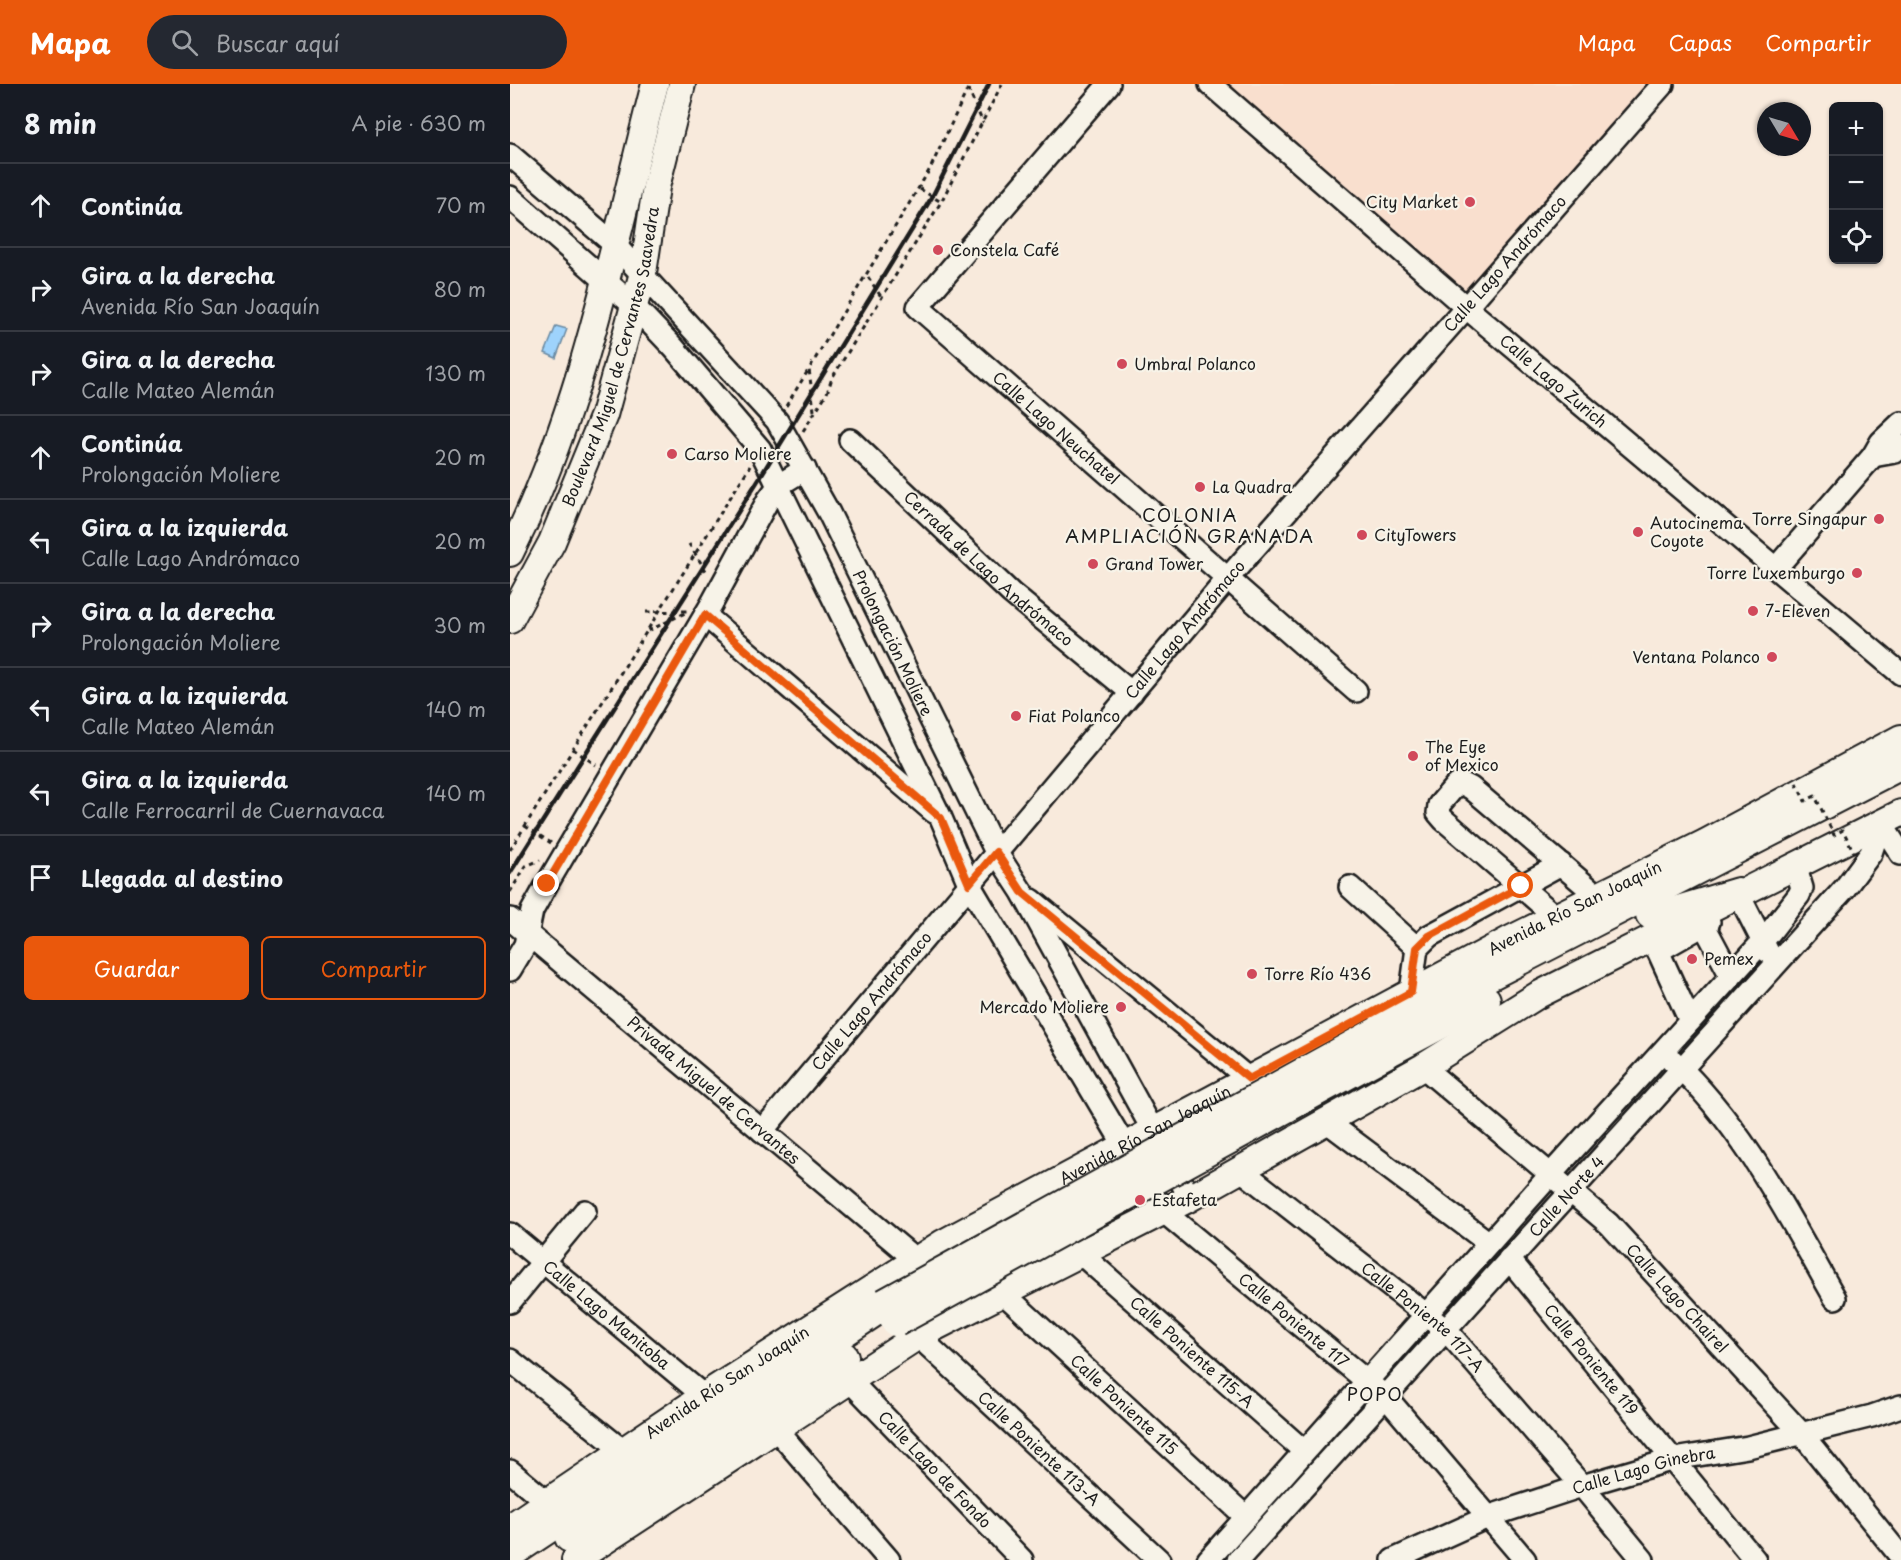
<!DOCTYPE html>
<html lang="es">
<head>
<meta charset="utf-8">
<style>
  :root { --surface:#171b24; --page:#242831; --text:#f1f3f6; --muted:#9ea1a6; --line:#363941; --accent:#ea580c }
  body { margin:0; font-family:"Playpen Sans",sans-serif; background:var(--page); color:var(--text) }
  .controls { position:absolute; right:18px; top:18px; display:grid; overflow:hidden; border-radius:9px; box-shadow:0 2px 4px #0004 }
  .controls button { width:54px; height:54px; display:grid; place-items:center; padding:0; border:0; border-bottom:2px solid var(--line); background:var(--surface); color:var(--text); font:30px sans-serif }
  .compass { position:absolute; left:1247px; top:18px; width:54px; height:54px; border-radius:50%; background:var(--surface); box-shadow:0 2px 4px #0004; rotate:128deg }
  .stop { position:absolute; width:18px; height:18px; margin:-14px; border:4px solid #ea580c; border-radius:50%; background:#fff }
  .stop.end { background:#ea580c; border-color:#fff; box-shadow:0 2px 6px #0008 }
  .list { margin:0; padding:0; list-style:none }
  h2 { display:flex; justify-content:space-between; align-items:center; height:78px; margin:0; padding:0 24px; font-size:26px }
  h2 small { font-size:20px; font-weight:400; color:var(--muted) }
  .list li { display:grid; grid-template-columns:39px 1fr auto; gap:18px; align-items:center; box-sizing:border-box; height:84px; padding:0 24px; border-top:2px solid var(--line) }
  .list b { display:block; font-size:22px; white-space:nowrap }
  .list p { margin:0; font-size:20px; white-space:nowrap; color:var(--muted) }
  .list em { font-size:20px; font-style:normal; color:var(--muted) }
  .actions { display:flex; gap:12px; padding:18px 24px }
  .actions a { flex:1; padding:14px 0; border:2px solid var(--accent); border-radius:9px; text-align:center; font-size:21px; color:var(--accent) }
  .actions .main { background:var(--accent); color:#fff }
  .icon { flex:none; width:33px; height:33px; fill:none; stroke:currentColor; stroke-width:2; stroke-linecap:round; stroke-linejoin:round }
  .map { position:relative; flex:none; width:1391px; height:1476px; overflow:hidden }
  header { display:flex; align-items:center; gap:36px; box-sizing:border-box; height:84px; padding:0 30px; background:var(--accent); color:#fff }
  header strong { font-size:28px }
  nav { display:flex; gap:33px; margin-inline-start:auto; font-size:21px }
  .search { width:420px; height:54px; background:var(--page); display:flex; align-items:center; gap:15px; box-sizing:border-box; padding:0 21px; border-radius:33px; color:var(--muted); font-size:22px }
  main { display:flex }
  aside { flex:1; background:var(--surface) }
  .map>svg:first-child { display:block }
</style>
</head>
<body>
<header>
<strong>Mapa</strong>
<div class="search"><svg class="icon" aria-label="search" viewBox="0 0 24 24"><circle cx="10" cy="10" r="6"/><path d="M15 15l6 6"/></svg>Buscar aquí</div>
<nav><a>Mapa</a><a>Capas</a><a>Compartir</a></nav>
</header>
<main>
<aside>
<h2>8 min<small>A pie · 630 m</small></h2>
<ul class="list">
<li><svg class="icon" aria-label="ahead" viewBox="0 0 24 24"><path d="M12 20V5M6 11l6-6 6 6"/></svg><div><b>Continúa</b></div><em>70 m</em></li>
<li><svg class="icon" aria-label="right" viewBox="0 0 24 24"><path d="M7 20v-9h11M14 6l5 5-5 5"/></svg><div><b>Gira a la derecha</b><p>Avenida Río San Joaquín</p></div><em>80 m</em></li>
<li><svg class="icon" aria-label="right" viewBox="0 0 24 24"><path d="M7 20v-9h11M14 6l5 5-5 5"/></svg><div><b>Gira a la derecha</b><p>Calle Mateo Alemán</p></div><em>130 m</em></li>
<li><svg class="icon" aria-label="ahead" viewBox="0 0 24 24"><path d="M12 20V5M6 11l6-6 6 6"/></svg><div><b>Continúa</b><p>Prolongación Moliere</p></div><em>20 m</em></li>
<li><svg class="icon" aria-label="left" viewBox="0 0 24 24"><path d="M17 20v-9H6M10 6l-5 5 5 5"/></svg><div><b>Gira a la izquierda</b><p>Calle Lago Andrómaco</p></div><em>20 m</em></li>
<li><svg class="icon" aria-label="right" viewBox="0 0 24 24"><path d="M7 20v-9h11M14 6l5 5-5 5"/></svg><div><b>Gira a la derecha</b><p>Prolongación Moliere</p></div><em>30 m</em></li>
<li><svg class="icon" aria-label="left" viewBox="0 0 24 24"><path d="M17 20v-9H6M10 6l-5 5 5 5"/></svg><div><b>Gira a la izquierda</b><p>Calle Mateo Alemán</p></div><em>140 m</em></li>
<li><svg class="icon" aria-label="left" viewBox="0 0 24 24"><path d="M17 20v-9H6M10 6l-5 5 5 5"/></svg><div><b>Gira a la izquierda</b><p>Calle Ferrocarril de Cuernavaca</p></div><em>140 m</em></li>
<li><svg class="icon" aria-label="arrive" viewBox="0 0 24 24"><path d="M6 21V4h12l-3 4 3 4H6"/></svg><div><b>Llegada al destino</b></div></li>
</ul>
<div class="actions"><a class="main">Guardar</a><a>Compartir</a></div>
</aside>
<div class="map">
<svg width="1391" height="1476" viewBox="0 0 1391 1476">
  <rect width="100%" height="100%" fill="#f8eadc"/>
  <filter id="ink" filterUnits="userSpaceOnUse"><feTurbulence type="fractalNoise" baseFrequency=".0167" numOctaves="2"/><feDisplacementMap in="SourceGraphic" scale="12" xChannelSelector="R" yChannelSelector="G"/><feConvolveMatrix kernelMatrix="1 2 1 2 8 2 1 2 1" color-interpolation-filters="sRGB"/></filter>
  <g filter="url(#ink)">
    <polygon fill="#f9dfce" points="700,0 1141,0 951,213"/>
    <polygon fill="#9ed3fc" stroke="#6a8aa2" stroke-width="1.5" points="46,242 57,245 46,274 35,269"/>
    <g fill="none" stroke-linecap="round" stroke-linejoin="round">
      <defs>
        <g id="minor">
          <path id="s1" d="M599 0 408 223 846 607"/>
          <path id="s2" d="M700 0 958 225 1391 590"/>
          <path id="s3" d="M0 71 104 160 267 337 319 429 486 768 512 808 680 1114"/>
          <path id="s4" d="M0 113 123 221 164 264 250 365 431 734 459 800 654 1128 877 1314 1015 1476"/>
          <path id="s5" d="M340 356 501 509 622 609"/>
          <polyline points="1363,372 1385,368 1391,362"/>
          <polyline points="1266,484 1363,372 1371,358 1391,339"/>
          <polyline points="195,531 424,728"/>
          <polyline points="1371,739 1391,770"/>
          <polyline points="840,803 907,864"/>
          <polyline points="1228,809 1258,868"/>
          <polyline points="522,816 739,995"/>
          <polyline points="1188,830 1221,892"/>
          <polyline points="1046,833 934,736 928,729 929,721 946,701 953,700 961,704 1088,812"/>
          <path id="s6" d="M0 835 406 1176"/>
          <polyline points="1143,856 1180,937"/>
          <polyline points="1148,867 1199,838"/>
          <polyline points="0,886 15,861 22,827 37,800 201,521 258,416 269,401 295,385"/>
          <polyline points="901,908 907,864 919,852 1051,780"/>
          <path d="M1162 976C1234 1043 1277 1130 1325 1214"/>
          <path id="s7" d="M913 983 1099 1140 1291 1349 1391 1473"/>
          <polyline points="816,1037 979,1159"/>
          <path id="s8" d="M252 1047 725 486 1153 0"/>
          <path id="s9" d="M731 1086 936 1246 1072 1402 1133 1476"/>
          <path id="s10" d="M0 1150 194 1312"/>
          <path id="s11" d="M571 1170 794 1367"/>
          <path id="s12" d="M999 1175 1245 1476"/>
          <path id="s13" d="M492 1208 736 1433"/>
          <polyline points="0,1218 75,1127"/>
          <path id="s14" d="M408 1252 649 1476"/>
          <polyline points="0,1276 112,1366"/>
          <path id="s15" d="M339 1296 512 1476"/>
          <polyline points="265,1344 379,1476"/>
          <polyline points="0,1387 37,1418"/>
          <polyline points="698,1476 1041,1090 1254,856 1289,811 1292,804 1285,781"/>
          <path id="s16" d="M728 1476 1335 804 1361 769 1371 739"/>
          <path id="s17" d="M883 1476 980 1432 1072 1402 1164 1375 1238 1363 1362 1332 1391 1322"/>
        </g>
        <g id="major">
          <path d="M0 469C74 322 104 158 145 0"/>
          <path id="s18" d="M0 536 42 458 94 331 133 189 146 103 172 0"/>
          <path id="s19" d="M0 1443 194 1312 433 1159 999 856 1195 759 1391 654"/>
          <polyline points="65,1476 408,1252 680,1114 913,983 1028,911 1391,729"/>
        </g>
        <g id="highway">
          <polyline points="1141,830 1168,827 1228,809"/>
          <polyline points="868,948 1391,680"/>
          <polyline points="877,968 975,916"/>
          <polyline points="60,1453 333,1273"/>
          <polyline points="0,1469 375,1220"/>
        </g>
      </defs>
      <use href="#minor" stroke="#1c1c1c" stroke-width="26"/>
      <use href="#major" stroke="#1c1c1c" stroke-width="30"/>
      <use href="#highway" stroke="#1c1c1c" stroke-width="34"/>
      <g stroke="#1c1c1c" stroke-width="3" stroke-dasharray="4.5 4.5" stroke-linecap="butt">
        <polyline points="458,5 473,39"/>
        <polyline points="410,105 431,118"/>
        <polyline points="358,193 372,214"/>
        <polyline points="276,322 299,285"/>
        <polyline points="304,327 299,285 420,85 460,0"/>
        <polyline points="293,347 317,309 322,294 431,118 492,0"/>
        <polyline points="179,460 198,490"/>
        <polyline points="136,528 177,527"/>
        <polyline points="138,547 175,529"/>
        <polyline points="63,665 86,681"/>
        <polyline points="15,742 41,759"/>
        <polyline points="0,766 240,382"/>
        <polyline points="0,808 16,782 30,776"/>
      </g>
      <use href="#minor" stroke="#f7f3e8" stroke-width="21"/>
      <use href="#major" stroke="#f7f3e8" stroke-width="26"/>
      <use href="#highway" stroke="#f7f3e8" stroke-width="30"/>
      <polyline stroke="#1c1c1c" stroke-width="4.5" points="0,789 247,398 422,113 479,0"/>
      <defs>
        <g id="highway-bridge">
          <polyline points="375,1220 868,948"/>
          <polyline points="386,1237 877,968"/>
        </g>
      </defs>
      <use href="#highway-bridge" stroke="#1c1c1c" stroke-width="34" stroke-linecap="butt"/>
      <polyline stroke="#1c1c1c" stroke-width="3" stroke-dasharray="4.5 4.5" stroke-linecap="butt" points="1286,699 1295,717 1305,712 1324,751 1333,746 1344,769"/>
      <use href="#highway-bridge" stroke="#f7f3e8" stroke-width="30"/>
    </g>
  </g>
  <g fill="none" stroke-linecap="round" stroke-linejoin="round" filter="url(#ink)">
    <polyline stroke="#ea580c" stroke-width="8" points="37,800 195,531 431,734 459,800 486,768 512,808 739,995 901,908 907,864 919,852 1011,802"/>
  </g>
  <g fill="#d1495b" stroke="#f7f3e8" stroke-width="2">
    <circle cx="960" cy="118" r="6"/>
    <circle cx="428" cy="166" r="6"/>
    <circle cx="612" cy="280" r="6"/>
    <circle cx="162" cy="370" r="6"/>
    <circle cx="690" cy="403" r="6"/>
    <circle cx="1369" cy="435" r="6"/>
    <circle cx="1128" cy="448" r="6"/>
    <circle cx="852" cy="451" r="6"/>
    <circle cx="583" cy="480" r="6"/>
    <circle cx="1347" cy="489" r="6"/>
    <circle cx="1243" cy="527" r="6"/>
    <circle cx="1262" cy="573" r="6"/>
    <circle cx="506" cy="632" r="6"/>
    <circle cx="903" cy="672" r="6"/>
    <circle cx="1182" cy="875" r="6"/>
    <circle cx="742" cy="890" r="6"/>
    <circle cx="611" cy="923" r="6"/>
    <circle cx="630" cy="1116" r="6"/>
  </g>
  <g text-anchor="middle" stroke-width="4.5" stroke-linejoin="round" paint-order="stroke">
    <g font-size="16" fill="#1c1c1c" stroke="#f7f3e8" text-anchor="start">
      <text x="948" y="124" text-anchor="end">City Market</text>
      <text x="440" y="172">Constela Café</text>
      <text x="624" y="286">Umbral Polanco</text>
      <text x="174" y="376">Carso Moliere</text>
      <text x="702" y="409">La Quadra</text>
      <text x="1357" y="441" text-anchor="end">Torre Singapur</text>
      <text x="1140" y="445">Autocinema<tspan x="1140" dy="18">Coyote</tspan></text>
      <text x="864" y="457">CityTowers</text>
      <text x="595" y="486">Grand Tower</text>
      <text x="1335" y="495" text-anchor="end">Torre Luxemburgo</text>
      <text x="1255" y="533">7-Eleven</text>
      <text x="1250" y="579" text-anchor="end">Ventana Polanco</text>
      <text x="518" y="638">Fiat Polanco</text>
      <text x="915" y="669">The Eye<tspan x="915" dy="18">of Mexico</tspan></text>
      <text x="1194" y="881">Pemex</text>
      <text x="754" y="896">Torre Río 436</text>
      <text x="599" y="929" text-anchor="end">Mercado Moliere</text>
      <text x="642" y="1122">Estafeta</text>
    </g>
    <g font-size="16" fill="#1c1c1c" stroke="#f7f3e8">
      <text dy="6" stroke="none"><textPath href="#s8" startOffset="1142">Calle Lago Andrómaco</textPath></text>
      <text dy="6" stroke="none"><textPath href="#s18" startOffset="284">Boulevard Miguel de Cervantes Saavedra</textPath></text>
      <text dy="6" stroke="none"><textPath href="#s2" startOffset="454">Calle Lago Zurich</textPath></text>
      <text dy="6" stroke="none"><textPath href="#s1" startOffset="477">Calle Lago Neuchatel</textPath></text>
      <text dy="6" stroke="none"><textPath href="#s5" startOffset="189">Cerrada de Lago Andrómaco</textPath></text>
      <text dy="6" stroke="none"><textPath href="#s8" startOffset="656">Calle Lago Andrómaco</textPath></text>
      <text dy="6" stroke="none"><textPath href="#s3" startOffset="628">Prolongación Moliere</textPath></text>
      <text dy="6" stroke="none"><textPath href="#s19" startOffset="1233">Avenida Río San Joaquín</textPath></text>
      <text dy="6" stroke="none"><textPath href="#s8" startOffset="170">Calle Lago Andrómaco</textPath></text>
      <text dy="6" stroke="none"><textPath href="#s6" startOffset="266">Privada Miguel de Cervantes</textPath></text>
      <text dy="6" stroke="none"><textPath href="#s19" startOffset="747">Avenida Río San Joaquín</textPath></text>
      <text dy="6" stroke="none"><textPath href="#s16" startOffset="490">Calle Norte 4</textPath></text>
      <text dy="6" stroke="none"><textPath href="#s7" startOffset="344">Calle Lago Chairel</textPath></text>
      <text dy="6" stroke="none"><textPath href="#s10" startOffset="126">Calle Lago Manitoba</textPath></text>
      <text dy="6" stroke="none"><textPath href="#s9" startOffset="234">Calle Poniente 117-A</textPath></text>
      <text dy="6" stroke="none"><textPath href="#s4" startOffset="1389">Calle Poniente 117</textPath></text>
      <text dy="6" stroke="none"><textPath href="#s11" startOffset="148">Calle Poniente 115-A</textPath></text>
      <text dy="6" stroke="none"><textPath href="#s12" startOffset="130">Calle Poniente 119</textPath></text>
      <text dy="6" stroke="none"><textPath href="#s19" startOffset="261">Avenida Río San Joaquín</textPath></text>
      <text dy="6" stroke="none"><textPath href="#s13" startOffset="166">Calle Poniente 115</textPath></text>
      <text dy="6" stroke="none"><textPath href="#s14" startOffset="165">Calle Poniente 113-A</textPath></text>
      <text dy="6" stroke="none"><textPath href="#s15" startOffset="124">Calle Lago de Fondo</textPath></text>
      <text dy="6" stroke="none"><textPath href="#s17" startOffset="267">Calle Lago Ginebra</textPath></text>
    </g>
    <g font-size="18" letter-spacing="1.5" fill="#1c1c1c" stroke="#f7f3e8">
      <text x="680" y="438">COLONIA<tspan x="680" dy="21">AMPLIACIÓN GRANADA</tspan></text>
      <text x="865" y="1317">POPO</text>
    </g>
  </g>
</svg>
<div class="controls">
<button>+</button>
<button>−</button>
<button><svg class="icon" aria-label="locate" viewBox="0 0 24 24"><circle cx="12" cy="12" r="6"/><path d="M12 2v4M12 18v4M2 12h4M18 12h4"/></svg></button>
</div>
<svg class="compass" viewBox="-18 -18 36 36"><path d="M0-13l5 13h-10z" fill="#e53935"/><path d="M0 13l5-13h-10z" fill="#9ea1a6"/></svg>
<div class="stop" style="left:1011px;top:802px"></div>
<div class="stop end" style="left:37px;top:800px"></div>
</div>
</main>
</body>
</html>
